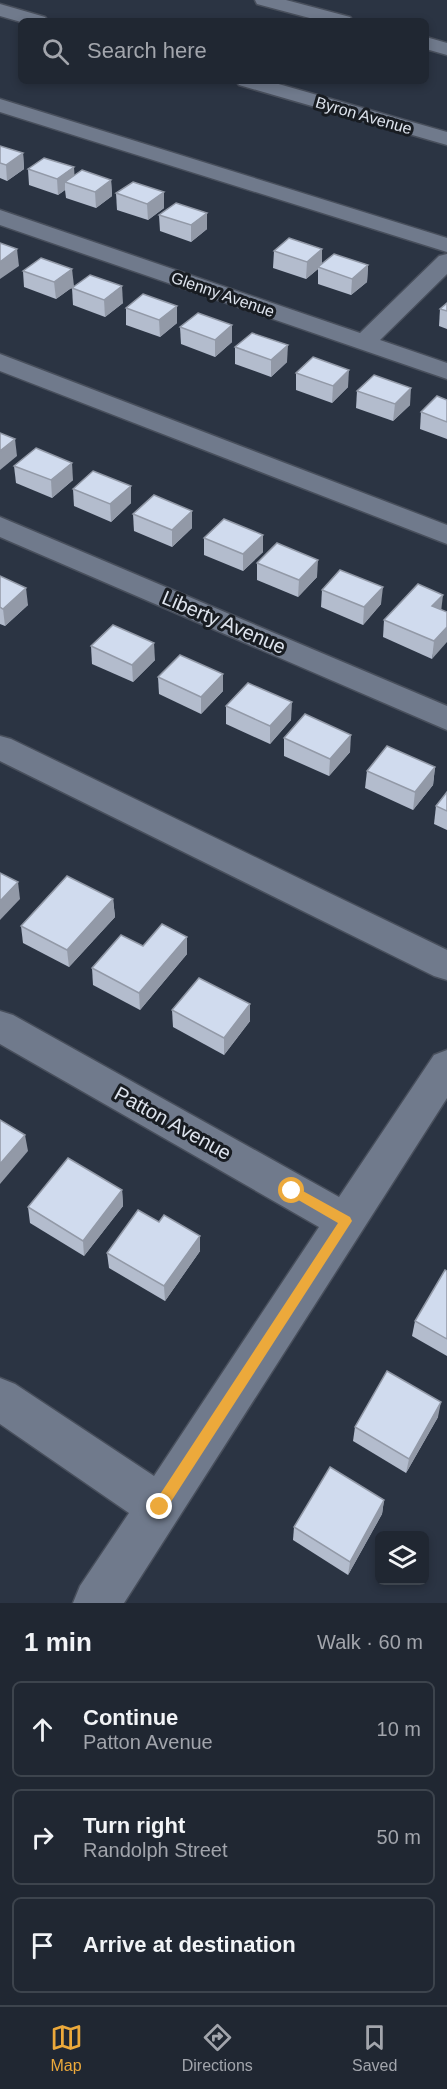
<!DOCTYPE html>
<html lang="en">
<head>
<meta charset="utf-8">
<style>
  :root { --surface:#202732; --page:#2d333e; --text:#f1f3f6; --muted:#a2a5ac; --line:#3d444d; --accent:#eca93b }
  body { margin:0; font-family:Arial,sans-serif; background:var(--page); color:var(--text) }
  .controls { position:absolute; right:18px; bottom:18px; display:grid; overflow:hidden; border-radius:9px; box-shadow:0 3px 9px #0003 }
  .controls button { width:54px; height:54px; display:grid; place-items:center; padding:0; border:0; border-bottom:2px solid var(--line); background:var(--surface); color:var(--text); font:30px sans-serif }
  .stop { position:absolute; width:18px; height:18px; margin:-14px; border:4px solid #eca93b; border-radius:50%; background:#fff }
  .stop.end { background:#eca93b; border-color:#fff; box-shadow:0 2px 6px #0008 }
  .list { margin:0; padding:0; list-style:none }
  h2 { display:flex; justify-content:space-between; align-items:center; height:78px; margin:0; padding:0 24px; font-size:26px }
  h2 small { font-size:20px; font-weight:400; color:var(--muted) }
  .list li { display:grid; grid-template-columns:39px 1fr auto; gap:18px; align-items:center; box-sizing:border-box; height:96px; margin:0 12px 12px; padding:0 12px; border:2px solid var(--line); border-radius:9px }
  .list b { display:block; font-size:22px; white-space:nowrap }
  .list p { margin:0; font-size:20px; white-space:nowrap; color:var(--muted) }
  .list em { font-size:20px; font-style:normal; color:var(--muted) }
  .icon { flex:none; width:33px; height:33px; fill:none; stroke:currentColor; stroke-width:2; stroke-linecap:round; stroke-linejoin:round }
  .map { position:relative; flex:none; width:447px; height:1603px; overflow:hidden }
  .search { position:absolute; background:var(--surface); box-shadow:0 3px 9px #0003; left:18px; right:18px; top:18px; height:66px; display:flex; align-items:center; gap:15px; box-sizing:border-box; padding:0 21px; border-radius:9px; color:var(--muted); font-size:22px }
  .sheet { height:402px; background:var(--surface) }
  nav { display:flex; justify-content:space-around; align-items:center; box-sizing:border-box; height:84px; border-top:2px solid var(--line); background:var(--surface); font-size:16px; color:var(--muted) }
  nav a { display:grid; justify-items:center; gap:3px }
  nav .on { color:var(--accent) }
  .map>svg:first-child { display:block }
</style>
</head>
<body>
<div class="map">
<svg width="447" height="1603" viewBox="0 0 447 1603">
  <rect width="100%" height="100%" fill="#2b3443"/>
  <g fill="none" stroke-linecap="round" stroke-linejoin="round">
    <defs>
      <g id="minor">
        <polygon points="255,0 286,0 350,17 353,21 321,21 257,4"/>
        <polygon points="0,4 45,17 48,21 21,22 0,16"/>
        <polygon points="426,37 447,43 447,55 426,49"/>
        <polygon points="236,81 268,81 447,132 447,145 239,85"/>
        <polygon points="0,99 447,238 447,252 0,112"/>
        <polygon points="0,210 360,333 439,256 447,254 447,274 380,340 447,363 447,379 0,225"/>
        <polygon points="0,354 447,525 447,544 0,371"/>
        <polygon points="0,517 447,706 447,730 0,537"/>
        <polygon points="0,736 11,739 447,950 447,980 434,976 0,761"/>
        <polygon points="0,1011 13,1015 339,1197 434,1055 447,1050 447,1098 124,1603 73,1603 80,1586 129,1513 0,1424 0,1378 15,1384 154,1476 319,1227 0,1044"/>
      </g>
    </defs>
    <use href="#minor" stroke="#484f5c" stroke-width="3"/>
    <use href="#minor" fill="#707a8c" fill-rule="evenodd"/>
  </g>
  <g fill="#b3bccd">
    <polygon points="0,146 23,153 24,169 7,181 0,178"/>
    <polygon points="28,169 111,180 112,196 96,208 66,198 65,190 58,195 29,185"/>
    <polygon points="164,192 164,208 148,220 117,210 116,193"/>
    <polygon points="159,215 207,229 191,242 160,231"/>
    <polygon points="322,249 322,264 368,265 367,282 351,295 318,284 318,269 306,279 273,268 274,251"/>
    <polygon points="23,271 74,286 56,299 24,287"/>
    <polygon points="72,288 123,303 105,317 73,305"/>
    <polygon points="447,303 447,329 439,326 440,309"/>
    <polygon points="177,306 177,323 160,337 126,325 126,308"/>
    <polygon points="180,327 232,342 215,357 181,344"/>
    <polygon points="235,347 287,362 271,377 235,364"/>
    <polygon points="296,373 348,387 332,403 296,390"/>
    <polygon points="357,391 410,405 393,421 356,408"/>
    <polygon points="447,400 447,439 420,429 421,412"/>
    <polygon points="14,466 73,480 52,498 16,483"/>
    <polygon points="73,489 131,503 111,522 74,506"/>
    <polygon points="192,511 192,528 172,547 134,531 133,514"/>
    <polygon points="263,535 263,552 243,571 204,555 204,538"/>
    <polygon points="257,563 317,577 298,597 257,580"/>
    <polygon points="0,576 28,605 5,626 0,624"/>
    <polygon points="322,590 381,604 363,625 321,607"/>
    <polygon points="441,610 432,659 383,637 384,620"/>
    <polygon points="91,646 155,660 133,682 92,664"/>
    <polygon points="158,677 223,691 201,714 159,694"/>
    <polygon points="226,706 291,720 270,744 226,724"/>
    <polygon points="284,738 350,752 329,776 284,756"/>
    <polygon points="435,767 433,785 413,810 365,788 367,771"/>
    <polygon points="447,792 447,830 434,824 436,806"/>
    <polygon points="113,899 115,917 69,967 23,943 21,926"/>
    <polygon points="187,954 140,1010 93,985 92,968"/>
    <polygon points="172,1010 250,1021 224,1055 173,1027"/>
    <polygon points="122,1190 123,1206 84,1256 30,1223 28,1207"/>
    <polygon points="200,1251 165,1301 109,1268 107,1253"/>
    <polygon points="447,1271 447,1356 412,1336 415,1321"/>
    <polygon points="438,1417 406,1473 353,1441 355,1427"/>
    <polygon points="384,1500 382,1514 348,1575 293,1540 294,1527"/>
  </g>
  <g fill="#9299a7">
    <polygon points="23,153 24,169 7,181 6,165"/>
    <polygon points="74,167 75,183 65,182 65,190 58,195 57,179"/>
    <polygon points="111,180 112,196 96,208 95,192"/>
    <polygon points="164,192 164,208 148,220 147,204"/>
    <polygon points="207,213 207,229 191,242 191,225"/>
    <polygon points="17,249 19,266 0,279 0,262"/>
    <polygon points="322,249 322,266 318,267 318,269 306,279 307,262"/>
    <polygon points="368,265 367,282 351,295 352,279"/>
    <polygon points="72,269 74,286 56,299 54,282"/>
    <polygon points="122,286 123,303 105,317 104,300"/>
    <polygon points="177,306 177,323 160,337 159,320"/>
    <polygon points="232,325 232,342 215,357 215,340"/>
    <polygon points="288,345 287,362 271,377 271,360"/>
    <polygon points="349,370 348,387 332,403 333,386"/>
    <polygon points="411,388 410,405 393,421 395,404"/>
    <polygon points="15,439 17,456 0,470 0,451"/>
    <polygon points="72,463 73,480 52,498 51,480"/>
    <polygon points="131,486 131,503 111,522 110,504"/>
    <polygon points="192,511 192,528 172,547 172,530"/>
    <polygon points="263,535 263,552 243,571 243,554"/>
    <polygon points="318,560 317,577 298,597 299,580"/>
    <polygon points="383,587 381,604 363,625 364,607"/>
    <polygon points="26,588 28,605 5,626 3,609"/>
    <polygon points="443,595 441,612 432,606"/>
    <polygon points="447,627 447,642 432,659 434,641"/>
    <polygon points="154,643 155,660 133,682 132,665"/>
    <polygon points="223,674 223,691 201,714 201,697"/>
    <polygon points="292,702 291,720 270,744 270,726"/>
    <polygon points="351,735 350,752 329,776 330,759"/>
    <polygon points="435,767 433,785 413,810 415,792"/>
    <polygon points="18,882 20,899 0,920 0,901"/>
    <polygon points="113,899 115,917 69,967 67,950"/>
    <polygon points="187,937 187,954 140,1010 139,993"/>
    <polygon points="250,1004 250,1021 224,1055 224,1038"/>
    <polygon points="25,1135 28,1151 0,1184 0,1164"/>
    <polygon points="122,1190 123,1206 84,1256 83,1241"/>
    <polygon points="200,1236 200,1251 165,1301 164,1286"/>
    <polygon points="441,1402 438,1417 406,1473 409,1459"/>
    <polygon points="384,1500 382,1514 348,1575 350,1562"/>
  </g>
  <g fill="#d0dbee" stroke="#9299a7" stroke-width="1.5">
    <polygon points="0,146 23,153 6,165 0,163"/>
    <polygon points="44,158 74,167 57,179 28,169"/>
    <polygon points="82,170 111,180 95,192 65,182"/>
    <polygon points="133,182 164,192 147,204 116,193"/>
    <polygon points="176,203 207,213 191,225 159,215"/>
    <polygon points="289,238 322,249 307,262 274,251"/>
    <polygon points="0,243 17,249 0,262"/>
    <polygon points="334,254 368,265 352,279 318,267"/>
    <polygon points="41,258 72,269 54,282 23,271"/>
    <polygon points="90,275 122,286 104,300 72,288"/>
    <polygon points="143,294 177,306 159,320 126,308"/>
    <polygon points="447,303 447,311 440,309"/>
    <polygon points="198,313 232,325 215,340 180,327"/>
    <polygon points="252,333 288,345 271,360 235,347"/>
    <polygon points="313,357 349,370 333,386 296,373"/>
    <polygon points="374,375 411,388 395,404 357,391"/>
    <polygon points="437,396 447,400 447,422 421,412"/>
    <polygon points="0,433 15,439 0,451"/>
    <polygon points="36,448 72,463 51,480 14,466"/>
    <polygon points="93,471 131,486 110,504 73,489"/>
    <polygon points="154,495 192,511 172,530 133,514"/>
    <polygon points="224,519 263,535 243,554 204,538"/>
    <polygon points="277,543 318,560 299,580 257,563"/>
    <polygon points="340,570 383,587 364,607 322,590"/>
    <polygon points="0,576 26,588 3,609 0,607"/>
    <polygon points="418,584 443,595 432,606 447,612 447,627 434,641 384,620"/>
    <polygon points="113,625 154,643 132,665 91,646"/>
    <polygon points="180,655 223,674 201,697 158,677"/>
    <polygon points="248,683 292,702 270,726 226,706"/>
    <polygon points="305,714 351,735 330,759 284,738"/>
    <polygon points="387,746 435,767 415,792 367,771"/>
    <polygon points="447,792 447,811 436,806"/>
    <polygon points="0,873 18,882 0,901"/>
    <polygon points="67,876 113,899 67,950 21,926"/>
    <polygon points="162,924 187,937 139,993 92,968 121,935 143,946"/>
    <polygon points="199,978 250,1004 224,1038 172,1010"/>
    <polygon points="0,1120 25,1135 0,1164"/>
    <polygon points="68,1158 122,1190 83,1241 28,1207"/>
    <polygon points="138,1210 159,1222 164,1215 200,1236 164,1286 107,1253"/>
    <polygon points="445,1270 447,1271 447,1339 415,1321"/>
    <polygon points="387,1371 441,1402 409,1459 355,1427"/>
    <polygon points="330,1467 384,1500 350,1562 294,1527"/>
  </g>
  <polygon fill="#eca93b" points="292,1185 350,1217 352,1221 165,1511 160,1513 155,1511 153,1507 155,1502 338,1223 288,1194 287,1191"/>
  <g text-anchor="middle" stroke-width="6" stroke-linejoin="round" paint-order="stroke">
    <g font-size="16" fill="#dde3ed" stroke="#181c22">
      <text transform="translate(364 115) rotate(16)" y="6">Byron Avenue</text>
      <text transform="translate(223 294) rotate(19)" y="6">Glenny Avenue</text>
    </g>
    <g font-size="20" fill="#dde3ed" stroke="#181c22">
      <text transform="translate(224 622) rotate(23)" y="7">Liberty Avenue</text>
      <text transform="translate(173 1123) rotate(29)" y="7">Patton Avenue</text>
    </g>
  </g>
</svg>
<div class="controls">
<button><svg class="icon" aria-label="layers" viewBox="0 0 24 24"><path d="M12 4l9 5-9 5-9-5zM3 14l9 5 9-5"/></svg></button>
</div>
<div class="stop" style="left:292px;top:1191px"></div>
<div class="stop end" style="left:160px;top:1507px"></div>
<div class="search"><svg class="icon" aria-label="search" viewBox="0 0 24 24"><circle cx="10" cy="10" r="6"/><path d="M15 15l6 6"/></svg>Search here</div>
</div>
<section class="sheet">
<h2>1 min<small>Walk · 60 m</small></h2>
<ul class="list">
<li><svg class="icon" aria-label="ahead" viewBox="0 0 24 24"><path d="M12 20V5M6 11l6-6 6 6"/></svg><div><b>Continue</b><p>Patton Avenue</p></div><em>10 m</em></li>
<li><svg class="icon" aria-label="right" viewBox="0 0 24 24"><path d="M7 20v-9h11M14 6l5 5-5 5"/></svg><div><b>Turn right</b><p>Randolph Street</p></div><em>50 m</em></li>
<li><svg class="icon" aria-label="arrive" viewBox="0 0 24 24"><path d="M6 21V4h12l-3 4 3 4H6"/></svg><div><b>Arrive at destination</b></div></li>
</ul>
</section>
<nav>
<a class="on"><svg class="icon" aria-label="map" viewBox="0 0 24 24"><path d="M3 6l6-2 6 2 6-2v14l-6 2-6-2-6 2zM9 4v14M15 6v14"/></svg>Map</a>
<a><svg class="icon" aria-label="directions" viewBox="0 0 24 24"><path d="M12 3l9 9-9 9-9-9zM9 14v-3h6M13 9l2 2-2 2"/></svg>Directions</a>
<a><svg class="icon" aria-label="saved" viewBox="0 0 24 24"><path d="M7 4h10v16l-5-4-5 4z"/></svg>Saved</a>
</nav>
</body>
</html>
